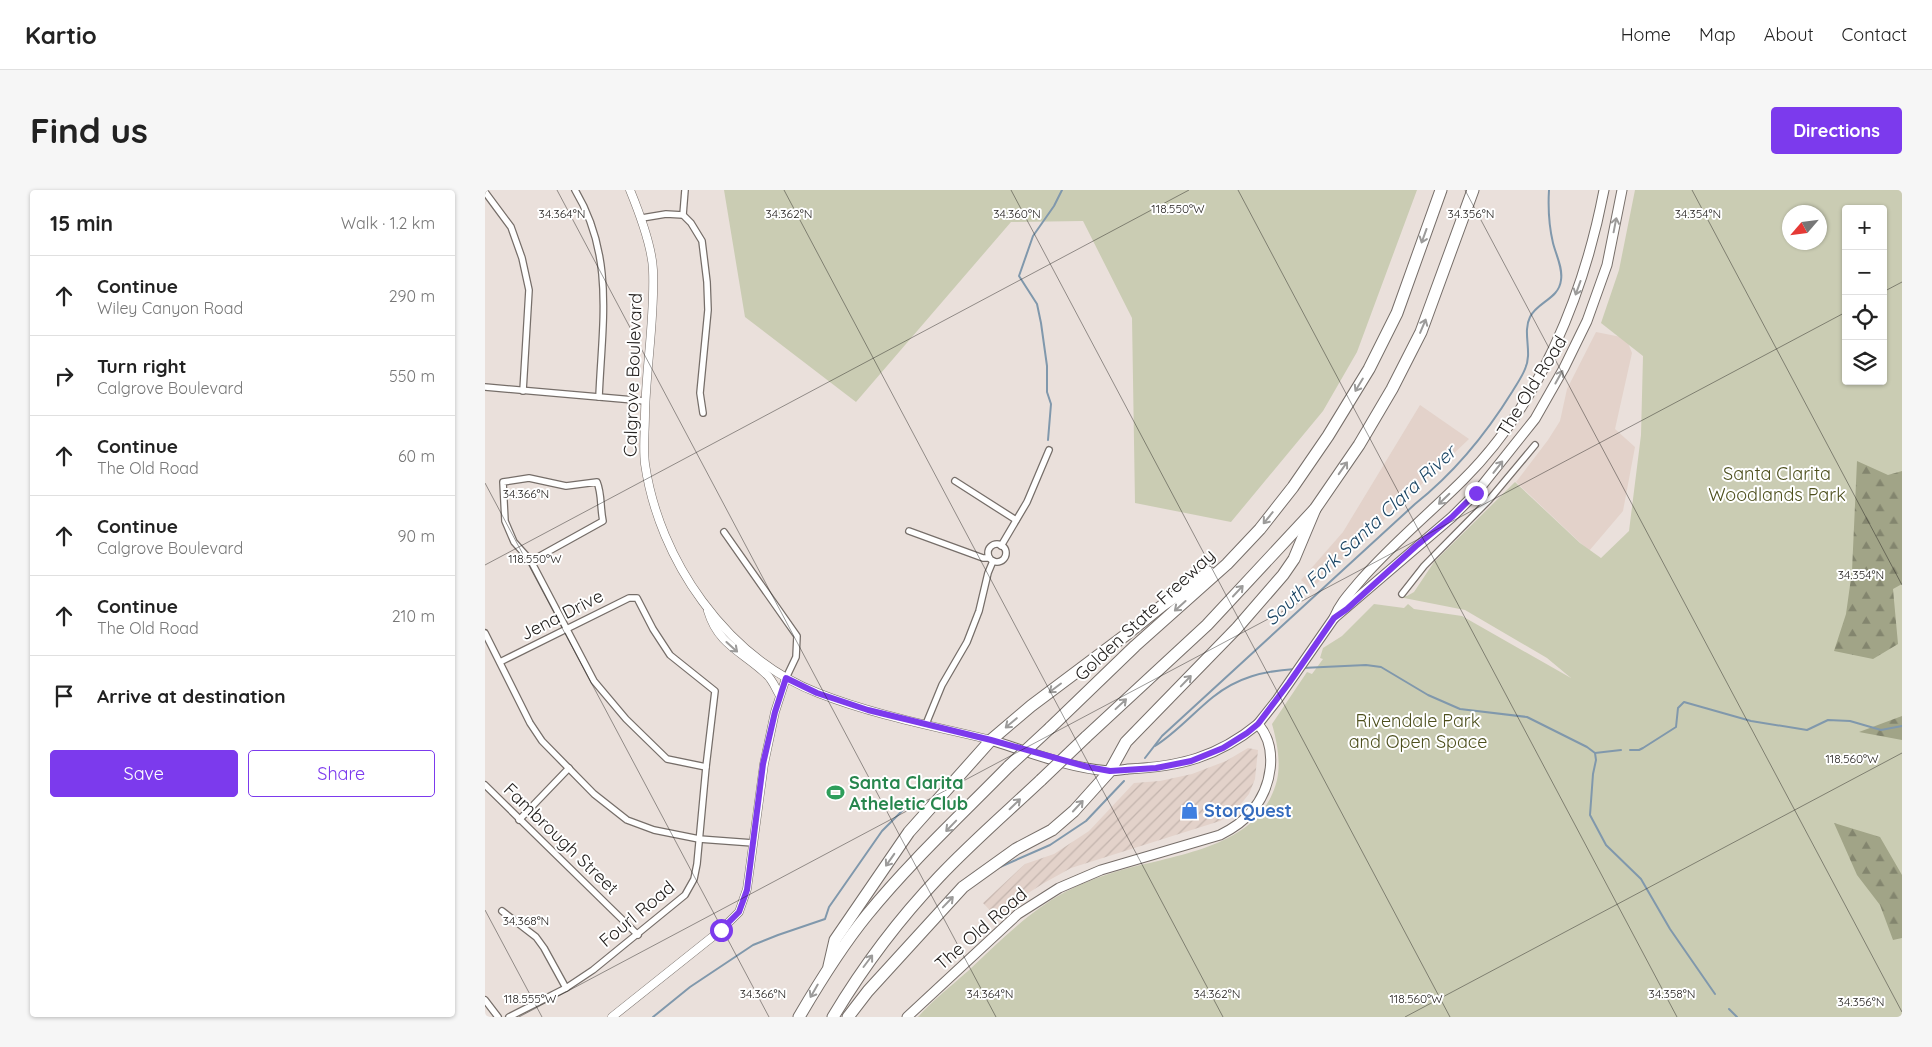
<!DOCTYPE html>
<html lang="en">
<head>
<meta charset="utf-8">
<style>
  :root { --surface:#fff; --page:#f6f6f6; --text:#222; --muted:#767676; --line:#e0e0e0; --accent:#7c3aed }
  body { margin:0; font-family:Quicksand,sans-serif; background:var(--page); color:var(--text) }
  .controls { position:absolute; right:15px; top:15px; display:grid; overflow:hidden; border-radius:5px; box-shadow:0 1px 4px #0004 }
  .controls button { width:45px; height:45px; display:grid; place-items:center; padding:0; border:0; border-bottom:1px solid var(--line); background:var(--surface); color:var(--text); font:25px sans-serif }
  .compass { position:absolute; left:1297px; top:15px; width:45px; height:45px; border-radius:50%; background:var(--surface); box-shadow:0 1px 4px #0004; rotate:242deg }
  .stop { position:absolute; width:15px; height:15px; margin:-11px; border:4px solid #7c3aed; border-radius:50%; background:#fff }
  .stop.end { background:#7c3aed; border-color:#fff; box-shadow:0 1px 5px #0008 }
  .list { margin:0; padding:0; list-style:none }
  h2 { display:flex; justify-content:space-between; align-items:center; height:65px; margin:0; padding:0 20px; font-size:21px }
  h2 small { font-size:16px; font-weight:400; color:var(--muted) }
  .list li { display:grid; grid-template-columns:32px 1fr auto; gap:15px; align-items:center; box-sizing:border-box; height:80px; padding:0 20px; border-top:1px solid var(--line) }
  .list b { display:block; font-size:19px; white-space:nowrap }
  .list p { margin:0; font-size:16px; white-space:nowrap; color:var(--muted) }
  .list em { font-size:16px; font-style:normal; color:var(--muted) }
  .actions { display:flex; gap:10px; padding:15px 20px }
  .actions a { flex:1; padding:11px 0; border:1px solid var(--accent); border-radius:5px; text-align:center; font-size:18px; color:var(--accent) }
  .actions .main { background:var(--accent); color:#fff }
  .icon { flex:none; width:28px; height:28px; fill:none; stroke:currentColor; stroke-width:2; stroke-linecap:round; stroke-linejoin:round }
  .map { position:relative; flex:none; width:1417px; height:827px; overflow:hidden; border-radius:5px }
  header { display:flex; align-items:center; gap:30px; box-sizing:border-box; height:70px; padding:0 25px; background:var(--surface); border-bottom:1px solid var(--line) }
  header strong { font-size:24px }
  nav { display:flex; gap:28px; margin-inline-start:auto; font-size:18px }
  .intro { display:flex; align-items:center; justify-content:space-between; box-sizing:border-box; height:120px; padding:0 30px }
  h1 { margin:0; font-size:35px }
  .button { padding:12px 22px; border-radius:5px; background:var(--accent); color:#fff; font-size:18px; font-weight:700 }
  main { display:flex; gap:30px; padding:0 30px }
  aside { flex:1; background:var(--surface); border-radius:5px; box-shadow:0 1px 4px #0004 }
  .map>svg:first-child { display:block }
</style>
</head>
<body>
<header>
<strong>Kartio</strong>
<nav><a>Home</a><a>Map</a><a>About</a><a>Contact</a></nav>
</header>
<div class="intro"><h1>Find us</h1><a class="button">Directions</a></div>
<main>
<aside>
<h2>15 min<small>Walk · 1.2 km</small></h2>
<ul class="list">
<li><svg class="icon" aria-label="ahead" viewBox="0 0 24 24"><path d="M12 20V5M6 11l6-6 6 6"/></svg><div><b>Continue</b><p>Wiley Canyon Road</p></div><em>290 m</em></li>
<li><svg class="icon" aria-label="right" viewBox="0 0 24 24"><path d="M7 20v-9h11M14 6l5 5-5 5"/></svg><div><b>Turn right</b><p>Calgrove Boulevard</p></div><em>550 m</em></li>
<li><svg class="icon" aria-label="ahead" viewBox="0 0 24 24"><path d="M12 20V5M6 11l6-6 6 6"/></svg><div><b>Continue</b><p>The Old Road</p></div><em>60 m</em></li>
<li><svg class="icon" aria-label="ahead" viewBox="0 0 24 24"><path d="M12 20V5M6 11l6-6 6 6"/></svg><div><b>Continue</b><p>Calgrove Boulevard</p></div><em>90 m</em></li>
<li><svg class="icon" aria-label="ahead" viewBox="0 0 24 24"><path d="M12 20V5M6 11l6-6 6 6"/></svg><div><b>Continue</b><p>The Old Road</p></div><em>210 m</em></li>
<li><svg class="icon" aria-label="arrive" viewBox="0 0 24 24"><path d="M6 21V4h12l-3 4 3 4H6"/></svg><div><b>Arrive at destination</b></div></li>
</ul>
<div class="actions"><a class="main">Save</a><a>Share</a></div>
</aside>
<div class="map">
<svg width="1417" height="827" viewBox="0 0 1417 827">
  <defs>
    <pattern id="industrial-furrows" width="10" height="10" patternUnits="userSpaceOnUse" patternTransform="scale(1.25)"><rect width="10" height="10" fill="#e3d2ca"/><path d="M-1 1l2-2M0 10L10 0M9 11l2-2" fill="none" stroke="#c3b4ad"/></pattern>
    <pattern id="forest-firs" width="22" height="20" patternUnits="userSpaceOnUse" patternTransform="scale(1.25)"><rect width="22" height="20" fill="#a1a487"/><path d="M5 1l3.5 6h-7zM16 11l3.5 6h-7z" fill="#83856e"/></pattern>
  </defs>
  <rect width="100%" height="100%" fill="#eae0db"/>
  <g fill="#e3d2ca">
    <polygon points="1111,142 1141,148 1147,163 1130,239 1150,257 1138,321 1104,361 1031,292 1063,250 1075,231 1082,199"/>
    <polygon points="935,215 984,249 826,399 816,390 858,342"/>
  </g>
  <polygon fill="url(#industrial-furrows)" points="763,558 773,560 770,589 764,604 755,615 747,624 735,631 586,678 559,693 537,707 512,728 498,713 540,674 569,664 604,641 649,593 675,591 707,584 741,571"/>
  <g fill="#caccb3" fill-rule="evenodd">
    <polygon points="239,0 932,0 872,162 838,221 746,332 650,313 647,128 598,31 526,32 371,212 260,127"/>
    <path d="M1150 0H1417V827H433C448 810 466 796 483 781 513 753 543 722 580 702 599 692 619 685 640 679 694 664 776 656 792 590 796 572 792 552 787 534L822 482 827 484 838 469 835 468 838 458 857 446 889 414 919 418 923 414 929 419 977 426 1086 488 1062 468 980 420 914 407 922 406 929 402 949 372 1030 292 1095 353 1116 368 1144 341 1156 245 1158 166 1116 133 1134 80ZM1361 19H1398V191H1361ZM1304 22H1334V52H1304Z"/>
  </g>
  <g fill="url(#forest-firs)">
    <polygon points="1372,271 1403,285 1417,281 1417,394 1408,399 1413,454 1388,469 1349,461 1361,424 1367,381"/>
    <polygon points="1417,526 1417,550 1374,542"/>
    <polygon points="1349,633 1395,647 1417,685 1417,748 1408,750 1395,715 1372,685"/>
  </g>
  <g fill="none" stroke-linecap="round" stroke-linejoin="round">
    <g stroke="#8098ac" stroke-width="2">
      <polyline points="563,250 566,214 562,202 562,176 556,133 552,114 534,86 548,46 569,16 577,0"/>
      <polyline points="817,478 881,475 896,477 943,505 975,519 1042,527 1102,557 1110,563 1111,570 1108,584 1105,625 1121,655 1156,689 1185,739 1230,804"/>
      <path d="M670 556C691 543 708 523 728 507 753 487 779 481 810 479"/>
      <polyline points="1145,560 1154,560 1158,558 1191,537 1193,518 1199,512 1266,531 1322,540 1343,530 1365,531 1396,540 1417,536"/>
      <polyline points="1110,563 1136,560"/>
      <path d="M660 568 677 546 930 314C969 283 1001 244 1027 202 1031 195 1037 187 1040 179 1048 162 1037 143 1045 127 1052 112 1074 109 1076 90 1078 78 1071 65 1068 53 1064 36 1063 17 1064 0"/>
      <polyline points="515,677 565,655 601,631 639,591"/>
      <polyline points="1244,819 1252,827"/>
      <polyline points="168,827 205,797 268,755 293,745 340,729 344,717 397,641 427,611"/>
    </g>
    <defs>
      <g id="minor">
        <path d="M90 0C130 66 117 134 114 207"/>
        <polyline points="0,2 26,37 37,68 44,100 38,201"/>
        <polyline points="198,25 200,0"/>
        <polyline points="157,28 181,24 198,25 206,33 217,51 222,92 223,120 215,203 218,223"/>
        <polyline points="0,197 160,211"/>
        <polyline points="470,291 531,330"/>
        <polyline points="424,341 498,368 504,368"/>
        <polyline points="239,342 312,446 311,467 301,488"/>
        <circle cx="512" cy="363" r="9"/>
        <polyline points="516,356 542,312 564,260"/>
        <path d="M46 371 118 331C115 317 117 304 112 292L81 296 44 288 18 292 20 331 29 352 46 371 109 491 141 529 182 569 221 577"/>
        <polyline points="917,404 939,376 1004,310 1050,255"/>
        <polyline points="0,443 45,533 57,551 109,604 142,630 169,640 214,649 268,653"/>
        <polyline points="15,472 144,408 152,408 168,439 185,465 230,501 221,577 212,674 209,689 200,705 108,780 81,798 24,827"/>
        <polyline points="441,534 457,495 482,452 494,421 503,383 508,371"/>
        <polyline points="0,595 153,745"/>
        <polyline points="34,630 84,578"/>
        <polyline points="17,721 51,747 59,758 81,798"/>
        <polyline points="0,810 13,827"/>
      </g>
      <g id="tertiary">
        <path d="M145 0C154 22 167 56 168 80 170 128 161 177 160 224 160 241 158 258 160 274 174 370 241 467 333 503 389 525 448 536 506 550"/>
        <path d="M223 421C233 455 258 462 281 484 287 489 290 497 294 504"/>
        <polyline points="127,827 236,740 254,722 262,699 279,574 290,522 301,488"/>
      </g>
      <path id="secondary" d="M506 550C544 562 584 578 624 581 630 581 636 580 643 579 694 577 733 567 773 534"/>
      <g id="primary">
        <polyline points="849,428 967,327 991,303 1050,229 1079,178 1102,131 1122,75 1137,0"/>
        <path d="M422 827 533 724 574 698 616 680 735 645C747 639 758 632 766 622 787 598 794 558 773 534L792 510 849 428C855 413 865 403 875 391 906 355 944 324 978 290 1055 214 1099 104 1119 0"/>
      </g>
      <g id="motorway">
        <polyline points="565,538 650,456 742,374 775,339 808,297 843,246 884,179 912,123 956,0"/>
        <polyline points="601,547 722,435 830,319 874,255 907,199 936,142 988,0"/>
        <polyline points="344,776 350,750 424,642 506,550 546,516 642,444 678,415 724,382"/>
        <path d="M314 827C335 791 356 757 382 725 425 672 476 625 524 576"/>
        <path d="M348 827C378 777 413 730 454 687 486 653 522 622 556 590"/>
        <polyline points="363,827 383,801 478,697 531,659 567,640 589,621 625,581 641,552 752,438 798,385 809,369 830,319"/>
      </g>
    </defs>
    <use href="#minor" stroke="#766e69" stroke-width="8"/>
    <use href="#tertiary" stroke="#766e69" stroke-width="9"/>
    <use href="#secondary" stroke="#766e69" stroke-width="11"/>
    <use href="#primary" stroke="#766e69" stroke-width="11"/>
    <use href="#motorway" stroke="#766e69" stroke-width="13"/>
    <use href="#minor" stroke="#fff" stroke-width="5.5"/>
    <use href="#tertiary" stroke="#fff" stroke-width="8"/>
    <use href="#secondary" stroke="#fff" stroke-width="9"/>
    <use href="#primary" stroke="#fff" stroke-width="9"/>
    <use href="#motorway" stroke="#fff" stroke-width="11"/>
    <defs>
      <g id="motorway-bridge">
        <polyline points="524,576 565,538"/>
        <polyline points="556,590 601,547"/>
      </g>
    </defs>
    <use href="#motorway-bridge" stroke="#766e69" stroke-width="13" stroke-linecap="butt"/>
    <use href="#motorway-bridge" stroke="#fff" stroke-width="11"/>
  </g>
  <defs><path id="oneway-shaft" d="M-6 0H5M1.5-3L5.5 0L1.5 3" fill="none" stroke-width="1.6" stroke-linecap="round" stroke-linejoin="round" transform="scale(1.25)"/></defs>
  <g stroke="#9c9b9a">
    <use href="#oneway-shaft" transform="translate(1130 35) rotate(-79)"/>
    <use href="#oneway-shaft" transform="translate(939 46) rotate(110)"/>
    <use href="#oneway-shaft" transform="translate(1093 98) rotate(110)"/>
    <use href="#oneway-shaft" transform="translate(938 136) rotate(-67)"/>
    <use href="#oneway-shaft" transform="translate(1074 187) rotate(-61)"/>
    <use href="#oneway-shaft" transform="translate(874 195) rotate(121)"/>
    <use href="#oneway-shaft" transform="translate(1013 277) rotate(-52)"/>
    <use href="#oneway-shaft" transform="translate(858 278) rotate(-55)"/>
    <use href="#oneway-shaft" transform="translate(959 309) rotate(136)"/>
    <use href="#oneway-shaft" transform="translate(783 328) rotate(129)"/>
    <use href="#oneway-shaft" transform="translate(753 401) rotate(-47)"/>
    <use href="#oneway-shaft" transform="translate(695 416) rotate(138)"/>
    <use href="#oneway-shaft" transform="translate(247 457) rotate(42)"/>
    <use href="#oneway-shaft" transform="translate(701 491) rotate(-46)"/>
    <use href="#oneway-shaft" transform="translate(570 498) rotate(143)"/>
    <use href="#oneway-shaft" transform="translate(636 514) rotate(-43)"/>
    <use href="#oneway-shaft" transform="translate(526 533) rotate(140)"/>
    <use href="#oneway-shaft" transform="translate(530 614) rotate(-44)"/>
    <use href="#oneway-shaft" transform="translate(593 616) rotate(-47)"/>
    <use href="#oneway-shaft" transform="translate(466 636) rotate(134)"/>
    <use href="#oneway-shaft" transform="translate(405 670) rotate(125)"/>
    <use href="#oneway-shaft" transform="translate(463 712) rotate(-46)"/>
    <use href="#oneway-shaft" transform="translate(383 771) rotate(-53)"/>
    <use href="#oneway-shaft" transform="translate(329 801) rotate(120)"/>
  </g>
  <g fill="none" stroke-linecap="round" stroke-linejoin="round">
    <polyline stroke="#7c3aed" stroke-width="6" points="236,740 254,722 262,700 278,574 290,522 301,488 332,503 383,520 506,550 603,577 625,581 671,578 706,571 738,558 762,543 773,534 804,493 849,428 862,419 931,356 967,327 991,303"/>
  </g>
  <path fill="none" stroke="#24211f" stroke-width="1" stroke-opacity="0.45" d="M72 0 511 827M299 0 738 827M526 0 965 827M753 0 1192 827M980 0 1417 822M1207 0 1417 395M1398 102 1417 92M0 293 284 827M0 375 704 0M0 720 57 827M34 827 1361 122M920 827 1417 563"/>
  <defs>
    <symbol id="stadium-bare" viewBox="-9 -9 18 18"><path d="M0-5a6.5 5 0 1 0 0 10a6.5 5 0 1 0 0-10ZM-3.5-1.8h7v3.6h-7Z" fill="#2e9e5b" stroke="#fff" stroke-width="2.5" paint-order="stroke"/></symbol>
    <symbol id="shop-bare" viewBox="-9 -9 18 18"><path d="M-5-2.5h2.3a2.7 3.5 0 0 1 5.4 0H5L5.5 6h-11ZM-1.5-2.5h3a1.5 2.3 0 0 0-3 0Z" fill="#3f7fe0" stroke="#fff" stroke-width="2.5" paint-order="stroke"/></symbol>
  </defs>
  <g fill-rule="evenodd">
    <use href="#stadium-bare" x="338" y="590" width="25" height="25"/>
    <use href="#shop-bare" x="692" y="608" width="25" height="25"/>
  </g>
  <g text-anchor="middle" stroke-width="4" stroke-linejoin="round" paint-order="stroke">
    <g font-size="18" fill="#24211f" stroke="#fff">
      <text transform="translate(148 185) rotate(-88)" y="6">Calgrove Boulevard</text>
      <text transform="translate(1047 196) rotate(-58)" y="6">The Old Road</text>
      <text transform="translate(77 425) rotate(-27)" y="6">Jena Drive</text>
      <text transform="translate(660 425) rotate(-43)" y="6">Golden State Freeway</text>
      <text transform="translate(76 649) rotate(44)" y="6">Fambrough Street</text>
      <text transform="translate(152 724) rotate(-40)" y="6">Fourl Road</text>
      <text transform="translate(496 739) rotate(-41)" y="6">The Old Road</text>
    </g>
    <g font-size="18" fill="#4d4f1d" stroke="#fff">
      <text x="1292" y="290">Santa Clarita<tspan x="1292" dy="21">Woodlands Park</tspan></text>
      <text x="933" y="537">Rivendale Park<tspan x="933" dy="21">and Open Space</tspan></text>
    </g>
    <g font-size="18" font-weight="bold" fill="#27864d" stroke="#fff" text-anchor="start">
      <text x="364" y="599">Santa Clarita<tspan x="364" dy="21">Atheletic Club</tspan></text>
    </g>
    <g font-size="18" font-weight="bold" fill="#366cbe" stroke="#fff" text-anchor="start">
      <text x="719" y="627">StorQuest</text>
    </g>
    <g font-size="19" font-style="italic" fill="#1a4564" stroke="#fff">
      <text transform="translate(875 345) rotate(-43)" y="7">South Fork Santa Clara River</text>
    </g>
  </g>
  <g font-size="12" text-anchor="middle" fill="#24211f" stroke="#fff" stroke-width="4" stroke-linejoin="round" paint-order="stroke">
    <text x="693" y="23">118.550°W</text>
    <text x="77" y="28">34.364°N</text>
    <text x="304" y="28">34.362°N</text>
    <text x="532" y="28">34.360°N</text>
    <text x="986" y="28">34.356°N</text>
    <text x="1213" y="28">34.354°N</text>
    <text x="41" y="308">34.366°N</text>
    <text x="50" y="373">118.550°W</text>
    <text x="1376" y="389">34.354°N</text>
    <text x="1367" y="573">118.560°W</text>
    <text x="41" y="735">34.368°N</text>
    <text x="278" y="808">34.366°N</text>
    <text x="505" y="808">34.364°N</text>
    <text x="732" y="808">34.362°N</text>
    <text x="1187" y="808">34.358°N</text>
    <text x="45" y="813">118.555°W</text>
    <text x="931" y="813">118.560°W</text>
    <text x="1376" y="816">34.356°N</text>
  </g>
</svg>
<div class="controls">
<button>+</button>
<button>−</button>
<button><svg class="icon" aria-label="locate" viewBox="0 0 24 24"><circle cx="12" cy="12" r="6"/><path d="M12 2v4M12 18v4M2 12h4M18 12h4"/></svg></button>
<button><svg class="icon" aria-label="layers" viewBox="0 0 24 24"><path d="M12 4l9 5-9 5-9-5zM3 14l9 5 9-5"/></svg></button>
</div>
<svg class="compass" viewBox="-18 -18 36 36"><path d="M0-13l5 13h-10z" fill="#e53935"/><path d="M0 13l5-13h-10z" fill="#767676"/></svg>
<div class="stop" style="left:236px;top:740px"></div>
<div class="stop end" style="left:991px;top:303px"></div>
</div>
</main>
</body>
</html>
